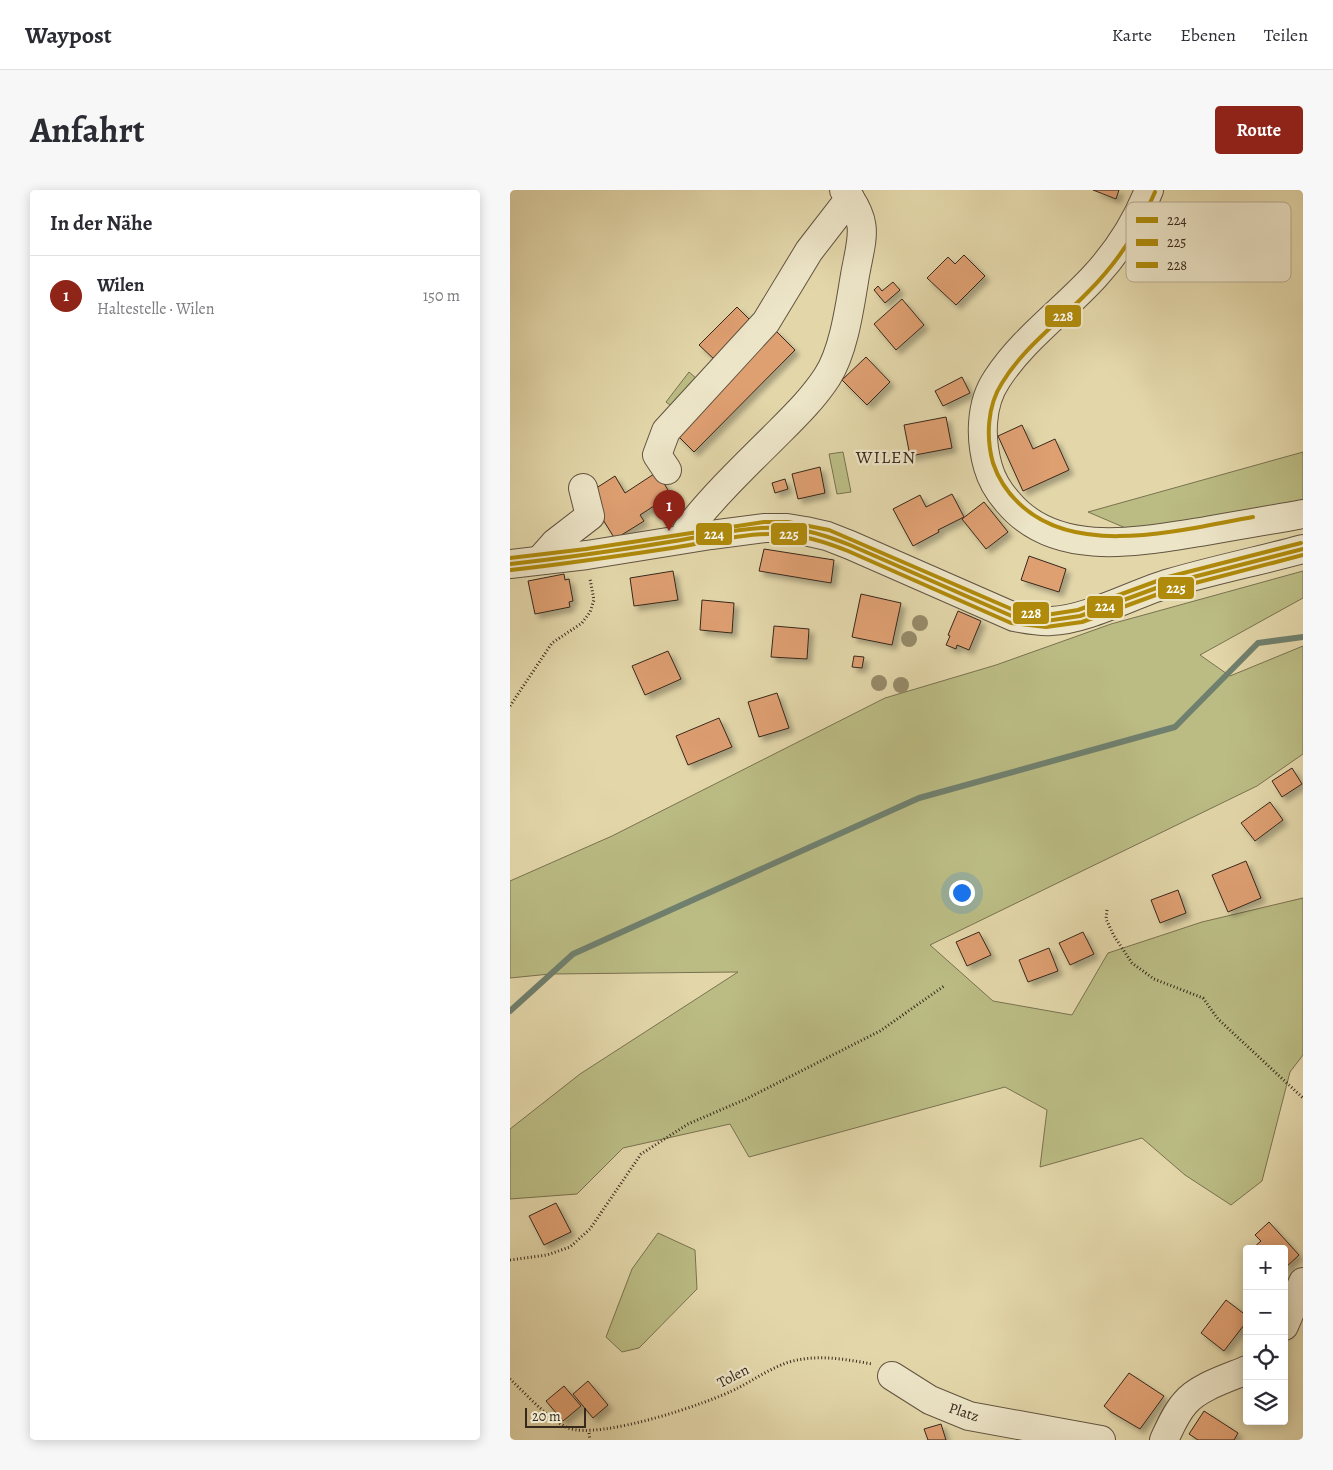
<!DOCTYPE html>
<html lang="de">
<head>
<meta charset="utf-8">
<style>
  :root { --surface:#fff; --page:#f7f7f7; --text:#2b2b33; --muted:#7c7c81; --line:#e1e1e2; --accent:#8f2418 }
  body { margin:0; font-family:Alegreya,serif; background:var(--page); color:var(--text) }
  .controls { position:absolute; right:15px; bottom:15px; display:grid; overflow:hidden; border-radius:5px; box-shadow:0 2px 12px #0003 }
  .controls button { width:45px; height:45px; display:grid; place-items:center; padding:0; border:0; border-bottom:1px solid var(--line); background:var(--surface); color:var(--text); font:25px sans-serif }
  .scale { position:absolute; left:15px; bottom:12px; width:61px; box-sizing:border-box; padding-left:5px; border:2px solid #37281c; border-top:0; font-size:14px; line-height:18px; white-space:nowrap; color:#37281c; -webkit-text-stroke:4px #ede5c8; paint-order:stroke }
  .you { position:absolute; left:451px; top:702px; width:18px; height:18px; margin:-12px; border:4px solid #fff; border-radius:50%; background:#1a73e8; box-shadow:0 0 0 8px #1a73e833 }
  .badge { display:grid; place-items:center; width:32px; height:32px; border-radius:50%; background:var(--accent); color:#fff; font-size:16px; font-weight:700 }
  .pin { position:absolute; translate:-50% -41px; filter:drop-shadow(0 1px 2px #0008) }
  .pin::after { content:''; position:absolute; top:26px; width:18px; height:15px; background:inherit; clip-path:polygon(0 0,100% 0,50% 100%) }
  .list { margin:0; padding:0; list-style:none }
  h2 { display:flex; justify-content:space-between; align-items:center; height:65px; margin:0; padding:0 20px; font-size:21px }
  h2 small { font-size:16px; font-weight:400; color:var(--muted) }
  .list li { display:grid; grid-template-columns:32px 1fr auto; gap:15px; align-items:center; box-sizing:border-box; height:80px; padding:0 20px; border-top:1px solid var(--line) }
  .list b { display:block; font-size:19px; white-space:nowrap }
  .list p { margin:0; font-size:16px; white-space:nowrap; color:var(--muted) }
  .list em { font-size:16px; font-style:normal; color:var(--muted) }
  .icon { flex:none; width:28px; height:28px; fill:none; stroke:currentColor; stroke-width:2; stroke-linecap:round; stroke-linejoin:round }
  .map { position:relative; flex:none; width:793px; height:1250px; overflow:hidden; border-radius:5px }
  header { display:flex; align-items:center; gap:30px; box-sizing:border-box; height:70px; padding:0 25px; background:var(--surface); border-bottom:1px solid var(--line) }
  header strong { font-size:24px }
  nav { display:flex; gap:28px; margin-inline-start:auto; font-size:18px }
  .intro { display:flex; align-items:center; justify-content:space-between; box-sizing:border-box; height:120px; padding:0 30px }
  h1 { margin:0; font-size:35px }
  .button { padding:12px 22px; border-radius:5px; background:var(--accent); color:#fff; font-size:18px; font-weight:700 }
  main { display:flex; gap:30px; padding:0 30px }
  aside { flex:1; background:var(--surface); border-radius:5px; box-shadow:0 2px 12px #0003 }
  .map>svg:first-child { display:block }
</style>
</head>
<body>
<header>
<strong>Waypost</strong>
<nav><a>Karte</a><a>Ebenen</a><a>Teilen</a></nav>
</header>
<div class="intro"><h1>Anfahrt</h1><a class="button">Route</a></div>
<main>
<aside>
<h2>In der Nähe<small></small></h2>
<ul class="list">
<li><span class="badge">1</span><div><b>Wilen</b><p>Haltestelle · Wilen</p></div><em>150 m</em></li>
</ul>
</aside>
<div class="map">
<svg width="793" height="1250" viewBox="0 0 793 1250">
  <defs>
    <filter id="shadow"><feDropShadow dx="4.5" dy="4.5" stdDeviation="2.5" flood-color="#0004"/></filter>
  </defs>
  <rect width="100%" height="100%" fill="#e3d7aa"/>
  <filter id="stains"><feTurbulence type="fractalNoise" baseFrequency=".004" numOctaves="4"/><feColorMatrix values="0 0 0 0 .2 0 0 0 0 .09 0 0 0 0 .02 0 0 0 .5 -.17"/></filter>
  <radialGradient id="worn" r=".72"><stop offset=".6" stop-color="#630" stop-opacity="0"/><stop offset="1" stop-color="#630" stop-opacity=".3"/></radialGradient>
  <g fill="#bbbc84" stroke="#797250">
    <polygon points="179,182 187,189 164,218 156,212"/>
    <polygon points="333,262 341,302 327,304 319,264"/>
    <polygon points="793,262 793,313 625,342 578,322"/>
    <polygon points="793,381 793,408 690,465 720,486 793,456 793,564 747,596 420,755 483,811 562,825 598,763 692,732 793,708 793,865 780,882 752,991 721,1015 675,985 632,948 530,977 537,920 495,897 239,967 220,934 113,958 67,1004 0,1009 0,939 70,884 228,782 40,784 0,788 0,691 102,646 375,508 486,475 601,434"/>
    <polygon points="148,1043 185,1060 187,1099 129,1158 112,1162 96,1147 122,1079"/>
  </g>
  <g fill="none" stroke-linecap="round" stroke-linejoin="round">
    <polyline stroke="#70806e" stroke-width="6" points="0,821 63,764 409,608 665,537 748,453 793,447"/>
  </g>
  <g fill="#de9f71" stroke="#37281c" filter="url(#shadow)">
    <polygon points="583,0 609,0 606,9"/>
    <polygon points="454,65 475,86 446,115 417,88 438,67 445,74"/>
    <polygon points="383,92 390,100 375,113 364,100 368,96 372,101"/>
    <polygon points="392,109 414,135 386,160 364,134"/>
    <polygon points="227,117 241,131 204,169 189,155"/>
    <polygon points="265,140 285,160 184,262 164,242"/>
    <polygon points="356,167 380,192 357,215 332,190"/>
    <polygon points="452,187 460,203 433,216 425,201"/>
    <polygon points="436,227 442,258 400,266 394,235"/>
    <polygon points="512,235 523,259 545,249 559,280 513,301 488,246"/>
    <polygon points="310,277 315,303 288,309 282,284"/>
    <polygon points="147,282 161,305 130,325 134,331 105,349 77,304 105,286 115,303"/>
    <polygon points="275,289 278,299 265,303 262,293"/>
    <polygon points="442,304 454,327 428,340 429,342 403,356 383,319 410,305 416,317"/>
    <polygon points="474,312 498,342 476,359 452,329"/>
    <polygon points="254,359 324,370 321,393 249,381"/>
    <polygon points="519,366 556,379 549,402 511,390"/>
    <polygon points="163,381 168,410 124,416 120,388"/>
    <polygon points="54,384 55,390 59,389 63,411 59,412 60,417 25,424 18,391"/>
    <polygon points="351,404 391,413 382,455 342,447"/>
    <polygon points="192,410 224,413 222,443 190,440"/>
    <polygon points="448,421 471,431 459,460 447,455 446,459 436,455 440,446 438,445"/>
    <polygon points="264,436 299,439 297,469 261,467"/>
    <polygon points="158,461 171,489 135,505 122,476"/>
    <polygon points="344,466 354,467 352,478 342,477"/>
    <polygon points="267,503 279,538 249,547 238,512"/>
    <polygon points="209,528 222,557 178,575 166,546"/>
    <polygon points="782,578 792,594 772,607 762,591"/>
    <polygon points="760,612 773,630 745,651 731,633"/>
    <polygon points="736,671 751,708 718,722 702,685"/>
    <polygon points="668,700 676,723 650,733 641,710"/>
    <polygon points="469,742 481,765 457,776 446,752"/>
    <polygon points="573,742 584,764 560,775 549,753"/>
    <polygon points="539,758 548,781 518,792 509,770"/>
    <polygon points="46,1013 61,1042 34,1055 19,1026"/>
    <polygon points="759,1032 789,1065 774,1079 774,1059 742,1059 751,1051 745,1045"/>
    <polygon points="716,1110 737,1126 737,1131 714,1161 691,1143"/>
    <polygon points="619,1183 654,1206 630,1239 601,1222 594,1216"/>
    <polygon points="78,1191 98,1215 83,1228 63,1204"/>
    <polygon points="54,1196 71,1216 53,1231 36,1211"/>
    <polygon points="694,1221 728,1243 724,1250 688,1250 679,1244"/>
    <polygon points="431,1234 436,1250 418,1250 414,1239"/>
  </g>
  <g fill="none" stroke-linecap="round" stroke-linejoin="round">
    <defs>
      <g id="minor">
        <path d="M639 0C627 31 608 61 585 86 553 121 513 149 487 189 470 214 470 249 478 277 482 291 488 301 498 312 546 370 632 351 696 341 729 335 761 330 793 324"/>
        <polyline points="157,280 147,265 156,241 256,132 299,61 340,8"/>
        <path d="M178 348 177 340C205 304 238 273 270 241 287 224 304 207 317 187 334 161 340 115 345 85 352 46 360 34 334 0"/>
        <polyline points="30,370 45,353 80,326 73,298"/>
        <path d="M0 374 77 365 201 345 255 338H277L295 341 317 346 340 355 504 427C516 429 528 432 541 431 577 430 625 403 660 393 704 380 749 371 793 359"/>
        <polyline points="774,1136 793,1092"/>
        <polyline points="382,1186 420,1210 459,1226 591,1250"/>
        <path d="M654 1250C660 1237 666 1223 675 1213 688 1197 718 1188 737 1180"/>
      </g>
    </defs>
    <use href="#minor" stroke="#625440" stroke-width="30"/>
    <g stroke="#37281c" stroke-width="3" stroke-dasharray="1 2.5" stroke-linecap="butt">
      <polyline points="0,516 42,453 72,433 80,422 84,410 80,389"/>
      <polyline points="597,720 596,729 604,746 622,773 644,789 693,808 708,829 793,908"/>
      <polyline points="0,1070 37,1065 60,1057 80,1039 131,964 178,934 236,909 370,841 434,796"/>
      <path d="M0 1189C18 1206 36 1227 58 1238 90 1250 197 1214 228 1198 245 1189 261 1178 279 1172 307 1164 334 1169 362 1174"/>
      <polyline points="79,1243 80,1250"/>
    </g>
    <use href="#minor" stroke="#ede5c8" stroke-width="28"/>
    <defs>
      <path id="bus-1" d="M0 374C55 368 110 360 165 351 198 345 246 335 278 338 300 340 320 347 340 355L504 427 536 431 570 426 660 393 793 359"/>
      <path id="bus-2" d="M1 380C55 374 109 366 162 358 198 352 239 342 275 344 297 346 318 353 338 361L501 433 536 437 572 432 662 399 793 365"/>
      <g id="bus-3">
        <path d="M645 2C629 40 607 73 578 102 549 132 514 157 492 193 477 216 476 248 483 273 489 291 499 305 513 317 571 368 674 339 743 327"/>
        <polyline points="0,368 76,359 254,332 278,332 319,340 506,421 536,425 568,420 658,387 791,353"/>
      </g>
    </defs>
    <use href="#bus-1" stroke="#ede5c8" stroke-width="8"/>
    <use href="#bus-2" stroke="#ede5c8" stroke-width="8"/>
    <use href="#bus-3" stroke="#ede5c8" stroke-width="8"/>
    <use href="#bus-1" stroke="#af8a0b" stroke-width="4"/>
    <use href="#bus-2" stroke="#af8a0b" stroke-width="4"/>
    <use href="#bus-3" stroke="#af8a0b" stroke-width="4"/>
  </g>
  <g fill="#978b6a">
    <circle cx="410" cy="433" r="8"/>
    <circle cx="399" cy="449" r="8"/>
    <circle cx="369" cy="493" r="8"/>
    <circle cx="391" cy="495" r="8"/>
  </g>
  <g text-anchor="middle" stroke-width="4.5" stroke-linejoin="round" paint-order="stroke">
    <g font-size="15" fill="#37281c" stroke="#ede5c8">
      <text transform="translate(223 1186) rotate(-27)" y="5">Tolen</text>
      <text transform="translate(454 1222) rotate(18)" y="5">Platz</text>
    </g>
    <g font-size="18" letter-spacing="1" fill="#37281c" stroke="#ede5c8">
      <text x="376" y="273">WILEN</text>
    </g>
  </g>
  <rect x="616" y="12" width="165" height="80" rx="8" fill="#ede5c8" stroke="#b6ac94" stroke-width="1"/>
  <rect x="626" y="27" width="22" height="6" fill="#af8a0b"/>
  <rect x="626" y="49" width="22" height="7" fill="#af8a0b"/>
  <rect x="626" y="72" width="22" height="6" fill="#af8a0b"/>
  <g font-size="14" fill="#37281c">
    <text x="657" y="35">224</text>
    <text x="657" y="57">225</text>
    <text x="657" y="80">228</text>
  </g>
  <g stroke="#ede5c8" stroke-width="2">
    <rect x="534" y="114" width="38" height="24" rx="5" fill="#af8a0b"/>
    <rect x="185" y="332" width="38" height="24" rx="5" fill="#af8a0b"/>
    <rect x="260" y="332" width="38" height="24" rx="5" fill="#af8a0b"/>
    <rect x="647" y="386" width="38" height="24" rx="5" fill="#af8a0b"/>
    <rect x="576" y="405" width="38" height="24" rx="5" fill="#af8a0b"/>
    <rect x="502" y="411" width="38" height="24" rx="5" fill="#af8a0b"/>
  </g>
  <g font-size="14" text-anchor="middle" font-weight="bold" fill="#fff">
    <text x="553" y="131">228</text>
    <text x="204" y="349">224</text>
    <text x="279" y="349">225</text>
    <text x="666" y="403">225</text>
    <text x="595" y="421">224</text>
    <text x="521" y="428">228</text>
  </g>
  <rect width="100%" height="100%" filter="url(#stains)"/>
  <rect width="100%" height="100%" fill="url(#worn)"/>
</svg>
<div class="controls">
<button>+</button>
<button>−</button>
<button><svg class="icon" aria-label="locate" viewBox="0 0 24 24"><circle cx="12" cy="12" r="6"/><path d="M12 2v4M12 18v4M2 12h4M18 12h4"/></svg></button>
<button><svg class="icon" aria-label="layers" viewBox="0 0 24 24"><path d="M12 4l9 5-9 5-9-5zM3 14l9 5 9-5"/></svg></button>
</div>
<div class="scale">20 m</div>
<div class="you"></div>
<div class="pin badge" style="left:159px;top:341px">1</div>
</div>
</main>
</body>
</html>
